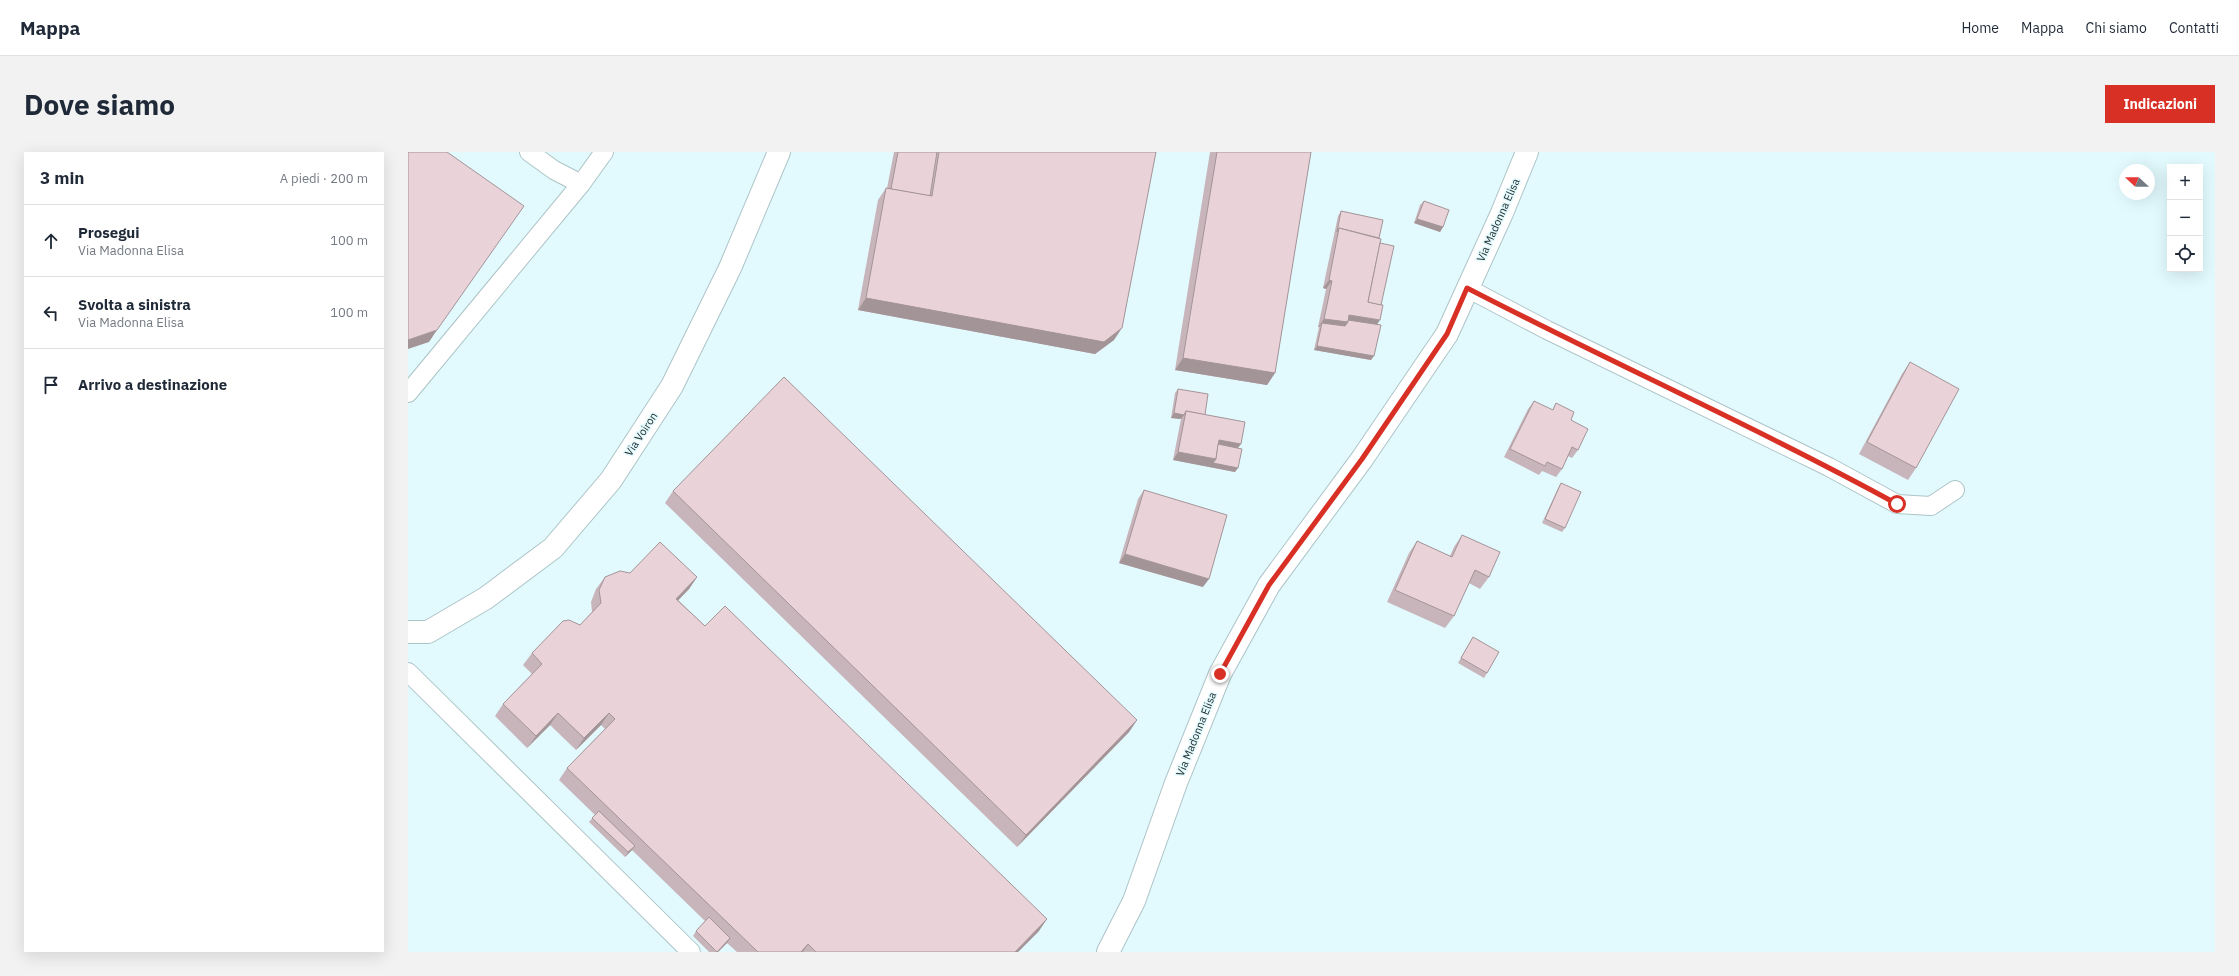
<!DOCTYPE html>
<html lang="it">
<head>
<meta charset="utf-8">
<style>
  :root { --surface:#fff; --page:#f2f2f3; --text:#1f2937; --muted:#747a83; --line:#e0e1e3; --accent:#d93025 }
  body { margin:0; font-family:"IBM Plex Sans",sans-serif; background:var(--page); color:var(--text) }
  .controls { position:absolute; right:12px; top:12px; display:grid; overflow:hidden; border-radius:0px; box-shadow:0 4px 16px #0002 }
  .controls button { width:36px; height:36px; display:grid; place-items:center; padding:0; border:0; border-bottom:1px solid var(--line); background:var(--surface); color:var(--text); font:20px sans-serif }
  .compass { position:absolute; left:1711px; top:12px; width:36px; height:36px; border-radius:50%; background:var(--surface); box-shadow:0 4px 16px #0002; rotate:292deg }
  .stop { position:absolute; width:12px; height:12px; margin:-9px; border:3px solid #d93025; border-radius:50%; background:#fff }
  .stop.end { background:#d93025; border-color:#fff; box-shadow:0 1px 4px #0008 }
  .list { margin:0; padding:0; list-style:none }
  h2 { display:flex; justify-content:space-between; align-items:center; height:52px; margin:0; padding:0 16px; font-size:17px }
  h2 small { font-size:13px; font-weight:400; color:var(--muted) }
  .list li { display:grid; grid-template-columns:26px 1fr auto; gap:12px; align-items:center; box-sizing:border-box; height:72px; padding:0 16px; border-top:1px solid var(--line) }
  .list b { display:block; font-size:15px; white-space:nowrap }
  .list p { margin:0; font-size:13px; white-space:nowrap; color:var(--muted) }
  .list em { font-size:13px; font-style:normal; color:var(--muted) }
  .icon { flex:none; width:22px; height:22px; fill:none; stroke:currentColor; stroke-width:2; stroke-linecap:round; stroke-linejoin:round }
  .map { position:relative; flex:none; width:1807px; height:800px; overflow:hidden; border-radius:0px }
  header { display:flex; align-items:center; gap:24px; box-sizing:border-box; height:56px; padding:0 20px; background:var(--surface); border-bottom:1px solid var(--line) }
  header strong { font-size:19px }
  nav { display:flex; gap:22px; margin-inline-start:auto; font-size:14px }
  .intro { display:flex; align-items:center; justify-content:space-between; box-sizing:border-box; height:96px; padding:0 24px }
  h1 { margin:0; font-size:28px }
  .button { padding:10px 18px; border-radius:0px; background:var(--accent); color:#fff; font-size:14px; font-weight:700 }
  main { display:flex; gap:24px; padding:0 24px }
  aside { flex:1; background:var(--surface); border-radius:0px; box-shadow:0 4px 16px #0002 }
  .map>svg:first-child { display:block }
</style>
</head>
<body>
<header>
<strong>Mappa</strong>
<nav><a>Home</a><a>Mappa</a><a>Chi siamo</a><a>Contatti</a></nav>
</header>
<div class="intro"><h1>Dove siamo</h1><a class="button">Indicazioni</a></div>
<main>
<aside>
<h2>3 min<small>A piedi · 200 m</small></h2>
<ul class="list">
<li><svg class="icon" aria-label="ahead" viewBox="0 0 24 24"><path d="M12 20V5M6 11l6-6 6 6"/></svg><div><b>Prosegui</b><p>Via Madonna Elisa</p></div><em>100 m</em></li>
<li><svg class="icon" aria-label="left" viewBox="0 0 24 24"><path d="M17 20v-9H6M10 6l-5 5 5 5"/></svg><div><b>Svolta a sinistra</b><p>Via Madonna Elisa</p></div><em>100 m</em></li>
<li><svg class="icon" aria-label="arrive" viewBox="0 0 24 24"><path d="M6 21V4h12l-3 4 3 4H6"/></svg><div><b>Arrivo a destinazione</b></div></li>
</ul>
</aside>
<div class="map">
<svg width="1807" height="800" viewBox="0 0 1807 800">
  <rect width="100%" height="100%" fill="#e2fafe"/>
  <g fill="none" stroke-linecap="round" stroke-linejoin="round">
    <defs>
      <g id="service">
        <polyline points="121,0 146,18 173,32 196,0"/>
        <polyline points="1059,136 1139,178 1421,315 1489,352 1523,354 1547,338"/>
        <polyline points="0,241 173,32"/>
        <polyline points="0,520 283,800"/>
      </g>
      <g id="minor">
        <polyline points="0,480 20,480 78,446 145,396 203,328 264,234 322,116 371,0"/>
        <polyline points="700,800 726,749 768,631 812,522 861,433 954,307 1039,182 1094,61 1119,0"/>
      </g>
    </defs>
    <use href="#service" stroke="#adc4c7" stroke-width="20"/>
    <use href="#minor" stroke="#adc4c7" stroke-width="24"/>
    <use href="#service" stroke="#fff" stroke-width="18"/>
    <use href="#minor" stroke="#fff" stroke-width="22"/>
  </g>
  <g fill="#c8b5bb">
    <polygon points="486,0 748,0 706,188 687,202 450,158 470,48 478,36 479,36"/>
    <polygon points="802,0 903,0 867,221 859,233 767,218"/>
    <polygon points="1016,49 1035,75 1032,80 1006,71 1012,53"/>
    <polygon points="933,59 971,86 972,91 969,172 963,208 906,198 911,175 910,175 918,137 915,136 930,64"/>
    <polygon points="1502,210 1508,316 1500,328 1451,302 1494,222"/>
    <polygon points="770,237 830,296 827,320 765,308 773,267 763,266 767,241"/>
    <polygon points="1126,249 1144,258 1148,251 1163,268 1170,298 1164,306 1160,304 1154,317 1148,325 1134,319 1131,323 1096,305 1120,257"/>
    <polygon points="1153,331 1157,376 1154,380 1134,371 1150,336"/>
    <polygon points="736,338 795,435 711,411 730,347"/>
    <polygon points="265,339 729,568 721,580 609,695 257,351"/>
    <polygon points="1054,383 1081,425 1072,437 1061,431 1046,464 1037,476 979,450 1001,401 1009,389 1042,404 1046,395"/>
    <polygon points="222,421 289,425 281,437 270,448 297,474 631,779 610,800 329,800 319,791 310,800 301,800 285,784 288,779 297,769 224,698 217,705 181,670 187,663 151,628 159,616 197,577 193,573 168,598 142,573 119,596 87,564 95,552 124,522 115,513 124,501 172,473 184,460 183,450 188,437 197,425"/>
    <polygon points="1065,485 1079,521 1076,526 1050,511"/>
  </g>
  <g fill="#a39498">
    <polygon points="1009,67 1035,75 1032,80 1006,71"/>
    <polygon points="921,128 924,129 918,137 915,136"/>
    <polygon points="458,146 714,176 706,188 687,202 450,158"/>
    <polygon points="941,163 972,168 966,177 934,179 914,171 911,175 910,175 916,167"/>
    <polygon points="29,178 21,190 0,197 0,188"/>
    <polygon points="909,194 966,204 963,208 906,198"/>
    <polygon points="775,206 867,221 859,233 767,218"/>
    <polygon points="766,261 776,263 773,267 763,266"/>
    <polygon points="811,288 833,292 827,300 807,296"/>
    <polygon points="770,300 808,307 830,316 827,320 765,308"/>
    <polygon points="717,402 801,427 795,435 711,411"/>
    <polygon points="289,425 281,437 260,459 268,447"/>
    <polygon points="150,561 142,573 119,596 128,584"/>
    <polygon points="201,561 193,573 168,598 176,586"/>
    <polygon points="729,568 721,580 609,695 618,683"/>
    <polygon points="227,694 224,698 217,705 220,700"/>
    <polygon points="639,767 631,779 610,800 607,800"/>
    <polygon points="322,786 319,791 310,800 309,800"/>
    <polygon points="400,792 395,800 393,800"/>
  </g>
  <g fill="#e9d3d9" stroke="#a39498">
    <polygon points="0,0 39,0 116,54 29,178 0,188"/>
    <polygon points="490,0 529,0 522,44 483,37"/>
    <polygon points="531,0 748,0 714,176 696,190 458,146 478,36 524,44"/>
    <polygon points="809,0 903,0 867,221 775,206"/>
    <polygon points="1016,49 1041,58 1035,75 1009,67"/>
    <polygon points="933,59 975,68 971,86 931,76 929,80"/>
    <polygon points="931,76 973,87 960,150 975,153 972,168 941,163 940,170 916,167 924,129 921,128"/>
    <polygon points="972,91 986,94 973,153 960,150"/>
    <polygon points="940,168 973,173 966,204 909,194 914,171 937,174 940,170"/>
    <polygon points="1502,210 1551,237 1508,316 1459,290"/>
    <polygon points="376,225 729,568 618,683 265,339"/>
    <polygon points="770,237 800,242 797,263 778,259 776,263 766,261"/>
    <polygon points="1126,249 1145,258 1148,251 1166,260 1163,268 1180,277 1170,298 1164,295 1154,317 1139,310 1137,314 1102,297"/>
    <polygon points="778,259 837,270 833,292 811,288 808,307 770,300"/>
    <polygon points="810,292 834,297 830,316 805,311 808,307"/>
    <polygon points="1153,331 1173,340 1157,376 1137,367"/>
    <polygon points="736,338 819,363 801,427 717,402"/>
    <polygon points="1054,383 1092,400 1081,425 1067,418 1046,464 987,438 1009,389 1044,405"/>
    <polygon points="252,390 289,425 268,447 297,474 317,454 639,767 607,800 408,800 400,792 393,800 350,800 159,616 207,567 201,561 176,586 150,561 128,584 95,552 134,512 124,501 155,469 161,468 172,473 193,451 191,438 197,425 212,419 222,421"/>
    <polygon points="1065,485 1091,500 1079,521 1053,506"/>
    <polygon points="191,659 227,694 220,700 184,666"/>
    <polygon points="301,765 322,786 309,800 288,779"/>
  </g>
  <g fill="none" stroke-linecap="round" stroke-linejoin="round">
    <path stroke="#d93025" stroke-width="5" d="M812 522 861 433 954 307 1039 182 1059 136C1202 210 1348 275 1489 352"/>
  </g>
  <g text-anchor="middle" stroke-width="3" stroke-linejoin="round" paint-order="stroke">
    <g font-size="11" fill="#1d2627" stroke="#e2fafe">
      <text transform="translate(1090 68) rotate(-66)" y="4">Via Madonna Elisa</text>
      <text transform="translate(233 282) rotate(-57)" y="4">Via Voiron</text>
      <text transform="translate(788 582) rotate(-68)" y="4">Via Madonna Elisa</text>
    </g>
  </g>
</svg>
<div class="controls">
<button>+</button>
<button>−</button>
<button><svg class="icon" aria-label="locate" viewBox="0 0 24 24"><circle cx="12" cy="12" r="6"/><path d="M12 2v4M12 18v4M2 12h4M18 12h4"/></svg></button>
</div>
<svg class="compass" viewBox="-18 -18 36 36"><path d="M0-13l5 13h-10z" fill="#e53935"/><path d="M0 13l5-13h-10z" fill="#747a83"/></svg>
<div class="stop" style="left:1489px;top:352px"></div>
<div class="stop end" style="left:812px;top:522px"></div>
</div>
</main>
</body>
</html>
